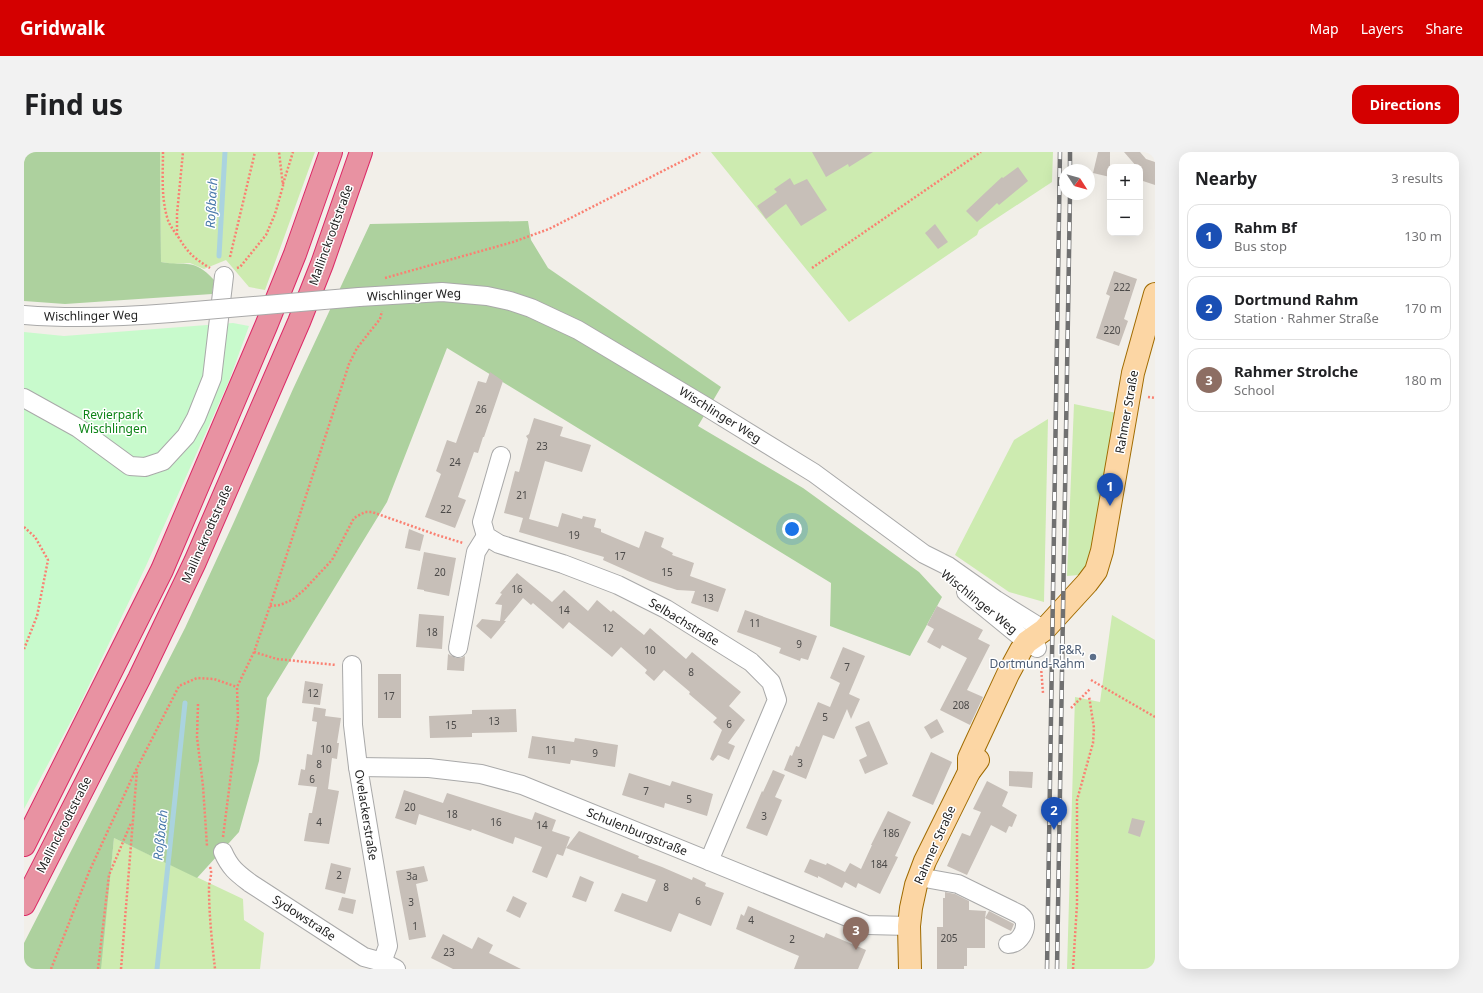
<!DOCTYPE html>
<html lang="en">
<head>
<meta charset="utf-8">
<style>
  :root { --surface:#fff; --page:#f2f2f2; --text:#202124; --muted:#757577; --line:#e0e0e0; --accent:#d40000 }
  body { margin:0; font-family:"Noto Sans",sans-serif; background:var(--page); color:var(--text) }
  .controls { position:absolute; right:12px; top:12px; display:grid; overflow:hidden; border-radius:8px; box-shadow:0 4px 16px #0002 }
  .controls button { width:36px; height:36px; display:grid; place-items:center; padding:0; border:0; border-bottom:1px solid var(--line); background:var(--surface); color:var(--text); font:20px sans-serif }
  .compass { position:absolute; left:1035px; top:12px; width:36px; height:36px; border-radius:50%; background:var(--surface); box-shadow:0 4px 16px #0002; rotate:126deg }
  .you { position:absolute; left:768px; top:377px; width:14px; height:14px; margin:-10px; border:3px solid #fff; border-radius:50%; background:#1a73e8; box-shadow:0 0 0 6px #1a73e833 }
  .badge { display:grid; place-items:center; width:26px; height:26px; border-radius:50%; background:var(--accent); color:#fff; font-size:13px; font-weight:700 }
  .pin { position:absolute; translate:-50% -33px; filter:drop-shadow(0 1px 2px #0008) }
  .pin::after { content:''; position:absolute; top:21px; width:14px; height:12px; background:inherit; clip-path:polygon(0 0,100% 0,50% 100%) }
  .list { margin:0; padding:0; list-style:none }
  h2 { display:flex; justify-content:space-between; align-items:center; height:52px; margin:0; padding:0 16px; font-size:17px }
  h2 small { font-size:13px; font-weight:400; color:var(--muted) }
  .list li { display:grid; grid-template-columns:26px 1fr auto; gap:12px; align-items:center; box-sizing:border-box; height:64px; margin:0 8px 8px; padding:0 8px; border:1px solid var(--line); border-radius:12px }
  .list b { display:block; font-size:15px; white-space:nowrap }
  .list p { margin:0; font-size:13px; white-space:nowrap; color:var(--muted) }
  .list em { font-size:13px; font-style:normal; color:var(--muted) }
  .map { position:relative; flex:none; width:1131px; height:817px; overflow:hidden; border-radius:12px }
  header { display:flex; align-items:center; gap:24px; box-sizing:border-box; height:56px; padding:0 20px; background:var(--accent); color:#fff }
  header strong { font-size:19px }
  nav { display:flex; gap:22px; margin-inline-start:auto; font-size:14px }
  .intro { display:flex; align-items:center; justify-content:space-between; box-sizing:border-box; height:96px; padding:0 24px }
  h1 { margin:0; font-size:28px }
  .button { padding:10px 18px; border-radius:12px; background:var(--accent); color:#fff; font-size:14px; font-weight:700 }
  main { display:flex; gap:24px; padding:0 24px }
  aside { flex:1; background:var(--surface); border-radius:12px; box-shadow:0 4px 16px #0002 }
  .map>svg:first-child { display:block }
</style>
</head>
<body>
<header>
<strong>Gridwalk</strong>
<nav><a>Map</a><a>Layers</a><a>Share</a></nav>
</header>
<div class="intro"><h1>Find us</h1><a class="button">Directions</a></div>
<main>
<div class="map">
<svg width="1131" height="817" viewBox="0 0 1131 817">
  <rect width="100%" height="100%" fill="#f2efe9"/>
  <g fill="#cdebb0">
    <polygon points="136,0 291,0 241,138 225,135 202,108 180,117 166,111 149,112 137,110"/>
    <polygon points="687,0 1029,0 1028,30 955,78 953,83 825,170"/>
    <polygon points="1050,252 1102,263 1078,399 1055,423 1043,424"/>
    <polygon points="1024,267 1020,450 985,440 931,403 990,288"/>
    <polygon points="1088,463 1131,488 1131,817 1043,817 1051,545 1076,550"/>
    <polygon points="90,686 219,747 220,768 240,781 236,817 76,817"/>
  </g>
  <g fill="#add19e">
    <path d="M0 0H136L137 110C163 115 169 105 190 128L188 142 41 152 0 149Z"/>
    <polygon points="504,69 507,88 524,116 697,235 674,274 779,336 895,420 918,445 886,504 806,474 807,431 423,196 363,350 243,546 235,609 215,680 173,726 90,686 77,817 0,817 0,791 161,476 209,372 269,237 346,72"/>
  </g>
  <polygon fill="#c8facc" points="209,171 225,174 205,229 121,416 55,554 0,657 0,180 40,184"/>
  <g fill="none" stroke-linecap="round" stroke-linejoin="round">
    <g stroke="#aad3df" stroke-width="5">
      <polyline points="195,104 201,0"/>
      <polyline points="133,817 161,551"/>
    </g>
  </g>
  <g fill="#c7bfb8">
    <polygon points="788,0 849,0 825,15 824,12 802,25"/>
    <polygon points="1074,0 1086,0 1086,25 1069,21"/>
    <polygon points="1100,0 1116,0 1122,7 1131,10 1131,33 1116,28 1116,15 1113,15"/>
    <polygon points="994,15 1004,29 975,53 973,51 953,70 942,59 963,39 978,25 979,26"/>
    <polygon points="766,26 770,33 783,27 803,58 777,74 762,52 742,67 733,54 753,40 750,37"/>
    <polygon points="911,72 924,90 914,97 901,81"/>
    <polygon points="1090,119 1113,127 1100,167 1104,169 1095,194 1072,186 1086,144 1082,142"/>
    <polygon points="466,220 479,229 460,285 459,285 454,301 450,300 434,345 442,348 431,376 401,365 417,322 412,319 423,288 432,291 454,229 462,231"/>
    <polygon points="510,266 539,275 536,284 567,293 558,320 521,309 505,367 534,375 538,361 558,367 559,364 572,367 570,375 577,377 577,380 615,396 621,379 640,386 637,395 649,401 648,403 670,411 666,424 702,437 694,460 667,451 671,439 653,438 626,429 579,408 580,405 495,380 499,366 480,361 491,319 495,320 504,287 502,284 505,282"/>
    <polygon points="385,377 400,383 396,399 381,396"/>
    <polygon points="400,400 432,406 425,444 400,439 400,438 393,437"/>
    <polygon points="493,421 528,450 540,438 564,459 573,448 587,460 589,458 620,483 626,476 662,507 668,500 717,540 705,554 721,568 704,591 711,594 705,608 694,603 689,609 686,607 698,578 689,570 693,566 665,542 666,540 640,518 630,529 621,521 623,518 597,495 588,505 545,470 539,477 509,451 507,453 499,446 480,469 482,469 467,487 452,474 458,467 476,469 478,453 471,452 478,442 476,441"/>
    <polygon points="913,454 959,478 954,487 966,493 943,538 959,545 946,573 916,558 943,506 918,493 916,497 903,490 910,477 903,473"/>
    <polygon points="721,458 793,484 784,508 777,506 776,509 755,501 757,496 713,480"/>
    <polygon points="395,462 420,464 418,497 392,495"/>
    <polygon points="819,495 841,504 825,542 836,547 827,567 823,557 810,587 799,583 782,627 760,618 766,603 768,604 772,594 775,595 794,550 806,555 816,531 806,526"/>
    <polygon points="424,502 432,506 437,506 441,504 440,519 423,518"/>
    <rect x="354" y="522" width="23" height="44"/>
    <polygon points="281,529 299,532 296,553 278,551"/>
    <polygon points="290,555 302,557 301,564 317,566 313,591 315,591 313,607 308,606 304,637 315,639 305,692 280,689 285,661 288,661 293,635 274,633 277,617 281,618 283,602 288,603 293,570 288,569"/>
    <polygon points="492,557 493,580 448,581 448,585 406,586 405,564 448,562 448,558"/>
    <polygon points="913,567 920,580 907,587 900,575"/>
    <polygon points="845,569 864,612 841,622 835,608 843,604 831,575"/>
    <polygon points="508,584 550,590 551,586 594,593 591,615 547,608 546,612 504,606"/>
    <polygon points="907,600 928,610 909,653 888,644"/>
    <polygon points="749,618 761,623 751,645 758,648 743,684 722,676 738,639 739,640"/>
    <polygon points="985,619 1009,620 1008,636 985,634"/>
    <polygon points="605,621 646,634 648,629 689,642 683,664 641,651 640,656 598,643"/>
    <polygon points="963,629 984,640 978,654 993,663 988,675 985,674 982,681 967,673 943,723 923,714 938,681 946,684 957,660 949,657"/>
    <polygon points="380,638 419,651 423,641 508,668 511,660 532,668 528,679 546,685 539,704 533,702 523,726 508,720 518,695 491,685 489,692 448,677 447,679 395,662 392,673 371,666"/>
    <polygon points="864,659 887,670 871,704 874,705 856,742 834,731 832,736 821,730 818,736 794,724 794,726 780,720 786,707 802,713 803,711 821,720 826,711 837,717 848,693 847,693"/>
    <polygon points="1108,666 1121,669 1116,685 1104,681"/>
    <polygon points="555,679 615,704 614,706 638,715 668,728 669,725 682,731 681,734 700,741 687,774 655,761 647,780 590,759 598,741 623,750 632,728 542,696"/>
    <polygon points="307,711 327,716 321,742 301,737"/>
    <polygon points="400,714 404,729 392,732 402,785 385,788 372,719"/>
    <polygon points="556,724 570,730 562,750 548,745"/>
    <polygon points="921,740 931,742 945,749 945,758 962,759 961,766 965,759 990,772 987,779 961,766 961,796 943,796 943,814 940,814 940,817 913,817 913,775 919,775 919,746 921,746"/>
    <polygon points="489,744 503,751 496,766 482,759"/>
    <polygon points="318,745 332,748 329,762 314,758"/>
    <polygon points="724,754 800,786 802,781 842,798 834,817 770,817 775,804 712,777 717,762 720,764"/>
    <polygon points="419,782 448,797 454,785 469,793 465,801 497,817 429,817 407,806"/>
  </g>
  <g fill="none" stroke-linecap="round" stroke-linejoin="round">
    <defs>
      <g id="minor">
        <polyline points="335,145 418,140 463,144 486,149 507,156 554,178 686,257 790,321 900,402 924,414 972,448 1020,478"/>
        <path d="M0 163C49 167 98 165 147 161"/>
        <polyline points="0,246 54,276 106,314 121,315 139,309 162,284 172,266 188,226 200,124"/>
        <polyline points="477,304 458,370 462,384 475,392 539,412 594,433 642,457 727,510 747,530 753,548 685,709"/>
        <polyline points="942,440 1003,490 1013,496"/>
        <polyline points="434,496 452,400 462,384"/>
        <polyline points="328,513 329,573 334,615 364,794 358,810"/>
        <polyline points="334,615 405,616 457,622 498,633 843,773 885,774"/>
        <path d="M199 700C206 716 213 721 226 731L340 805 358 810 372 817"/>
        <path d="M895 725 934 732 995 762C997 764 999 765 1000 767 1004 778 995 792 984 792"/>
      </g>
      <g id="major">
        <polyline points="945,620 945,606 950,595 984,522 997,498 1003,490 1020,478 1063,431 1072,419 1078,399 1109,221 1131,142"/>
        <polyline points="886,817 885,774 887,756 892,733 901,709 945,620 954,608"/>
      </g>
      <g id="highway">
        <polyline points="0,693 138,418 242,174 271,102 307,0"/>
        <polyline points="0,752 115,527 171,410 275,170 298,112 337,0"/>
      </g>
    </defs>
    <use href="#minor" stroke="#a9a9a9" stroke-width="20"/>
    <use href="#major" stroke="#a06b00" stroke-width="24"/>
    <use href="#highway" stroke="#dc2a67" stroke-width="24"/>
    <g stroke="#fa8072" stroke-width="2.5" stroke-dasharray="2 2" stroke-linecap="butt">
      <path d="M139 0C139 21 137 44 143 65 145 73 150 79 155 86 164 101 171 107 186 116"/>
      <polyline points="259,32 269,0"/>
      <polyline points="153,83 153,62 159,0"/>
      <polyline points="206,105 231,0"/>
      <polyline points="213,116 216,115 242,83 251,62 259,34 255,0"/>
      <polyline points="788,116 957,0"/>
      <polyline points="361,126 489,90 525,77 676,0"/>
      <polyline points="1124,245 1131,246"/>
      <polyline points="0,375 11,385 24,408 13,464 0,497"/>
      <polyline points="246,454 256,453 268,448 280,438 308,408 330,366 341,360 348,360 413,383 439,391"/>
      <polyline points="230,500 253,507 312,513"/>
      <polyline points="1017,515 1019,541"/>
      <polyline points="1067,528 1131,565"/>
      <polyline points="174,552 173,585 179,634 183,694"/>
      <polyline points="1047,556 1066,537"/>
      <polyline points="199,685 214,567 213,535 230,500 246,454 325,212 333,196 356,167 358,159"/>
      <path d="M186 715C189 722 185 728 185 736 185 763 188 790 191 817"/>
      <polyline points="27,817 65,720 109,624 155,534 173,526 190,527 213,535"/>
      <polyline points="74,817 85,723 107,671"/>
      <polyline points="97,817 113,618"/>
      <polyline points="1049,817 1053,752 1053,648 1069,591 1070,576 1065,544"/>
    </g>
    <use href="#minor" stroke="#fff" stroke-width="18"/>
    <use href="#major" stroke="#fcd6a4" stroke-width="22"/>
    <use href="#highway" stroke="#e892a2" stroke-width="22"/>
    <defs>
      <g id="rail">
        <polyline points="1046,18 1046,0"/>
        <polyline points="1023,817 1036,0"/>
        <polyline points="1033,817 1046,42"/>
      </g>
    </defs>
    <use href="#rail" stroke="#707070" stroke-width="4.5"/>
    <use href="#rail" stroke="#fff" stroke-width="3" stroke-dasharray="9" stroke-linecap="butt"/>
    <defs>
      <polyline id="minor-bridge" points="147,161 335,145"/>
    </defs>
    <use href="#minor-bridge" stroke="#a9a9a9" stroke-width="20" stroke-linecap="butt"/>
    <use href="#minor-bridge" stroke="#fff" stroke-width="18"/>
  </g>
  <circle fill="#5c6f8a" stroke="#fff" stroke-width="1.5" cx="1069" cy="505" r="4"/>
  <g text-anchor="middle" stroke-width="3" stroke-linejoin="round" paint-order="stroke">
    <g font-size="10" fill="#4b4948">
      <text x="1098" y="139">222</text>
      <text x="1088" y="182">220</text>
      <text x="457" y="261">26</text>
      <text x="518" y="298">23</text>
      <text x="431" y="314">24</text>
      <text x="498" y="347">21</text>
      <text x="422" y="361">22</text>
      <text x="550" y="387">19</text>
      <text x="596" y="408">17</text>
      <text x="416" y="424">20</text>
      <text x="643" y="424">15</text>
      <text x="493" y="441">16</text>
      <text x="684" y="450">13</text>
      <text x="540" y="462">14</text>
      <text x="731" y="475">11</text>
      <text x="584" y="480">12</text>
      <text x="408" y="484">18</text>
      <text x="775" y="496">9</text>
      <text x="626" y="502">10</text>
      <text x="823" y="519">7</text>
      <text x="667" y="524">8</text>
      <text x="289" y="545">12</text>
      <text x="365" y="548">17</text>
      <text x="937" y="557">208</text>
      <text x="801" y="569">5</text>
      <text x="470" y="573">13</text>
      <text x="705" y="576">6</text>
      <text x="427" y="577">15</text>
      <text x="302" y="601">10</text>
      <text x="527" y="602">11</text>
      <text x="571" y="605">9</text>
      <text x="776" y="615">3</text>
      <text x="295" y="616">8</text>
      <text x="288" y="631">6</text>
      <text x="622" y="643">7</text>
      <text x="665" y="651">5</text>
      <text x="386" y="659">20</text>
      <text x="428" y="666">18</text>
      <text x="740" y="668">3</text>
      <text x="295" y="674">4</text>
      <text x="472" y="674">16</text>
      <text x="518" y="677">14</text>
      <text x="867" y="685">186</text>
      <text x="855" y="716">184</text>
      <text x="315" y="727">2</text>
      <text x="388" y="728">3a</text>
      <text x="642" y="739">8</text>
      <text x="674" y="753">6</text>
      <text x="387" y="754">3</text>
      <text x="727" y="772">4</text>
      <text x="391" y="778">1</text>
      <text x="925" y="790">205</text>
      <text x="768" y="791">2</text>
      <text x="425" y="804">23</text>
    </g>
    <g font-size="12" fill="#222" stroke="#fff">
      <text transform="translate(307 83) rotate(-70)" y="4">Mallinckrodtstraße</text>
      <text transform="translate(390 143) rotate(-2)" y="4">Wischlinger Weg</text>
      <text transform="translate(67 164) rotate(-1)" y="4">Wischlinger Weg</text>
      <text transform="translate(1103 260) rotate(-80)" y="4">Rahmer Straße</text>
      <text transform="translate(696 263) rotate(32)" y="4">Wischlinger Weg</text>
      <text transform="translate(183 382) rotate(-66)" y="4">Mallinckrodtstraße</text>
      <text transform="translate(955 450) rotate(39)" y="4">Wischlinger Weg</text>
      <text transform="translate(660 470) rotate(31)" y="4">Selbachstraße</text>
      <text transform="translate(342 663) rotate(81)" y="4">Ovelackerstraße</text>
      <text transform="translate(40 673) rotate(-63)" y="4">Mallinckrodtstraße</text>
      <text transform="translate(613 680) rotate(22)" y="4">Schulenburgstraße</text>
      <text transform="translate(911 693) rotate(-66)" y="4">Rahmer Straße</text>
      <text transform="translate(280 766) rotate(33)" y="4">Sydowstraße</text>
    </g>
    <g font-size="12" fill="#0c8416" stroke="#fff">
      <text x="89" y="267">Revierpark<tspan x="89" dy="14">Wischlingen</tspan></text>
    </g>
    <g font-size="12" fill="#4e5e75" stroke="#fff" text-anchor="end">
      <text x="1061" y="502">P&amp;R,<tspan x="1061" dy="14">Dortmund-Rahm</tspan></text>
    </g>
    <g font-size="13" font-style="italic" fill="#4a7aab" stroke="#fff">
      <text transform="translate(187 51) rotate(-87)" y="5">Roßbach</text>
      <text transform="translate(136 683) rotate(-84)" y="5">Roßbach</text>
    </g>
  </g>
</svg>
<div class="controls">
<button>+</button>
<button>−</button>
</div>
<svg class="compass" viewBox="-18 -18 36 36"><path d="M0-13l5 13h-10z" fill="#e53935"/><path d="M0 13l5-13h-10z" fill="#757577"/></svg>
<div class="you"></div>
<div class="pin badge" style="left:1086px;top:354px;background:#1a4fb4">1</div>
<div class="pin badge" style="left:1030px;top:678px;background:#1a4fb4">2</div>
<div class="pin badge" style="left:832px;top:798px;background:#8d6e63">3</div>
</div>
<aside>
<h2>Nearby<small>3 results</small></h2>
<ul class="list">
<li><span class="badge" style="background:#1a4fb4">1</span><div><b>Rahm Bf</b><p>Bus stop</p></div><em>130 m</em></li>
<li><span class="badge" style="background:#1a4fb4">2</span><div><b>Dortmund Rahm</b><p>Station · Rahmer Straße</p></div><em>170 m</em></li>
<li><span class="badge" style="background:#8d6e63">3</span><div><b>Rahmer Strolche</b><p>School</p></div><em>180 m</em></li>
</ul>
</aside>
</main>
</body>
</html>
